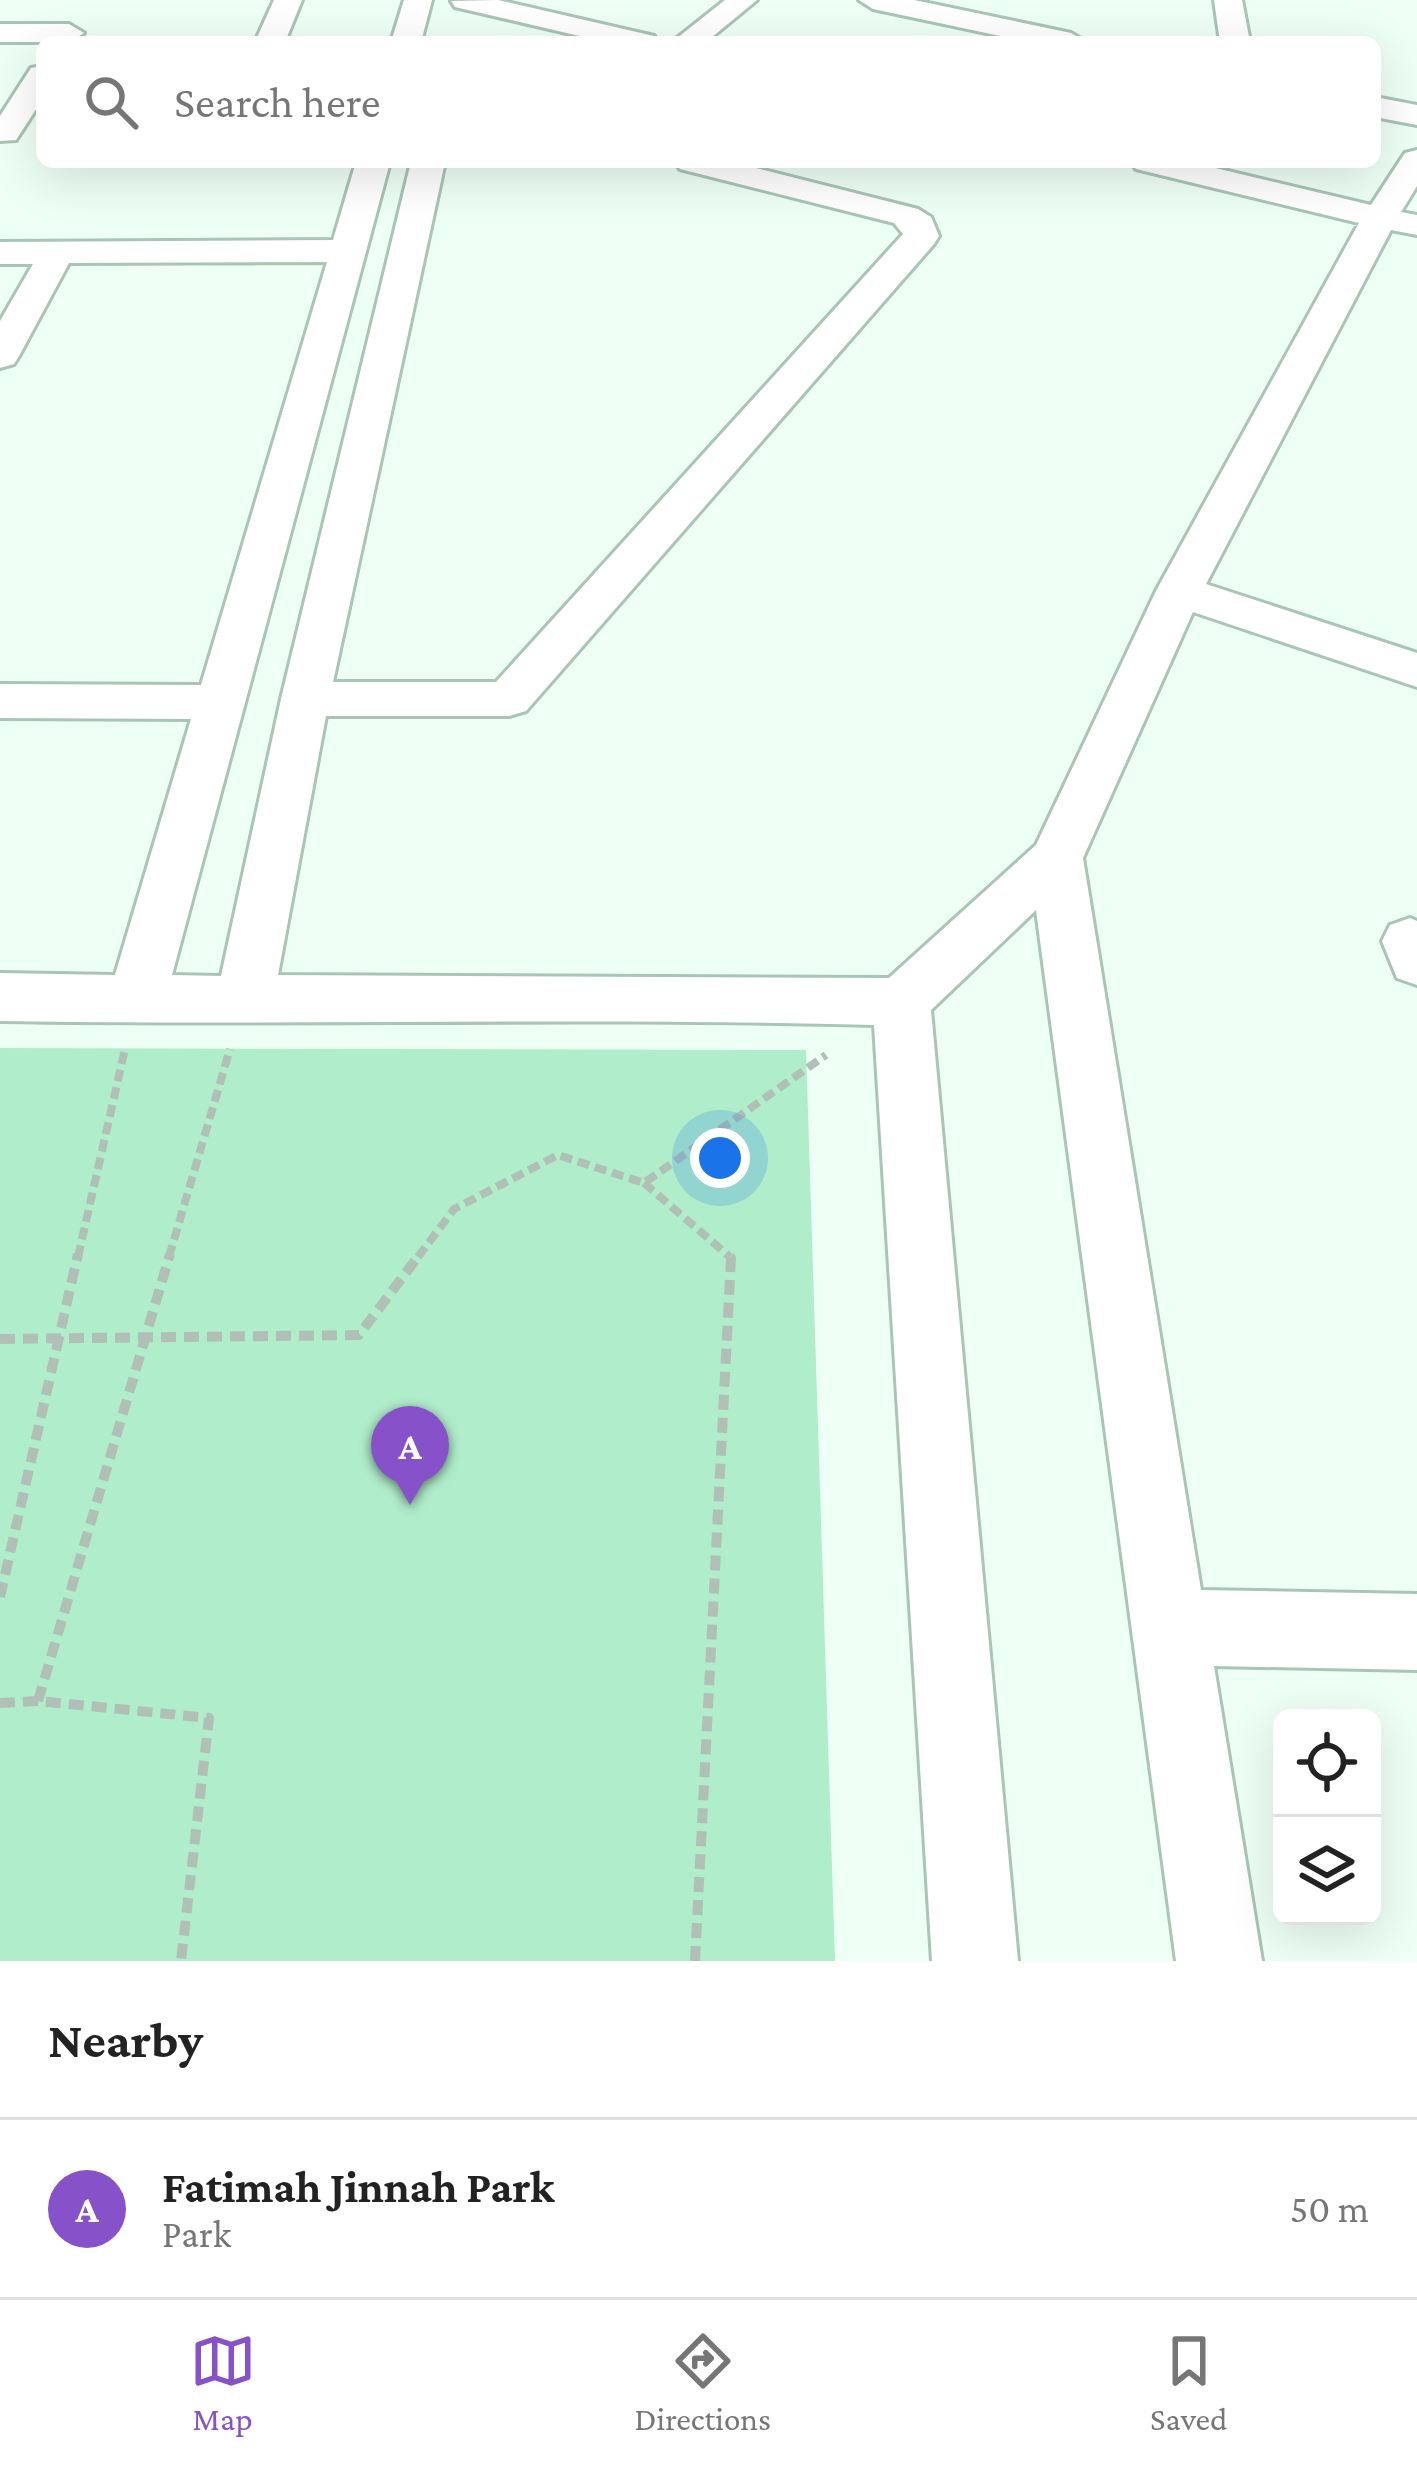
<!DOCTYPE html>
<html lang="en">
<head>
<meta charset="utf-8">
<style>
  :root { --surface:#fff; --page:#f6f6f6; --text:#222; --muted:#767676; --line:#e0e0e0; --accent:#8651c9 }
  body { margin:0; font-family:"Crimson Pro",serif; background:var(--page); color:var(--text) }
  .controls { position:absolute; right:36px; bottom:36px; display:grid; overflow:hidden; border-radius:18px; box-shadow:0 12px 48px #0002 }
  .controls button { width:108px; height:108px; display:grid; place-items:center; padding:0; border:0; border-bottom:3px solid var(--line); background:var(--surface); color:var(--text); font:60px sans-serif }
  .you { position:absolute; left:720px; top:1158px; width:42px; height:42px; margin:-30px; border:9px solid #fff; border-radius:50%; background:#1a73e8; box-shadow:0 0 0 18px #1a73e833 }
  .badge { display:grid; place-items:center; width:78px; height:78px; border-radius:50%; background:var(--accent); color:#fff; font-size:39px; font-weight:700 }
  .pin { position:absolute; translate:-50% -99px; filter:drop-shadow(0 3px 6px #0008) }
  .pin::after { content:''; position:absolute; top:63px; width:42px; height:36px; background:inherit; clip-path:polygon(0 0,100% 0,50% 100%) }
  .list { margin:0; padding:0; list-style:none }
  h2 { display:flex; justify-content:space-between; align-items:center; height:156px; margin:0; padding:0 48px; font-size:51px }
  h2 small { font-size:39px; font-weight:400; color:var(--muted) }
  .list li { display:grid; grid-template-columns:78px 1fr auto; gap:36px; align-items:center; box-sizing:border-box; height:180px; padding:0 48px; border-top:3px solid var(--line) }
  .list b { display:block; font-size:45px; white-space:nowrap }
  .list p { margin:0; font-size:39px; white-space:nowrap; color:var(--muted) }
  .list em { font-size:39px; font-style:normal; color:var(--muted) }
  .icon { flex:none; width:66px; height:66px; fill:none; stroke:currentColor; stroke-width:2; stroke-linecap:round; stroke-linejoin:round }
  .map { position:relative; flex:none; width:1417px; height:1961px; overflow:hidden }
  .search { position:absolute; background:var(--surface); box-shadow:0 12px 48px #0002; left:36px; right:36px; top:36px; height:132px; display:flex; align-items:center; gap:30px; box-sizing:border-box; padding:0 42px; border-radius:18px; color:var(--muted); font-size:45px }
  .sheet { height:336px; background:var(--surface) }
  nav { display:flex; justify-content:space-around; align-items:center; box-sizing:border-box; height:168px; border-top:3px solid var(--line); background:var(--surface); font-size:33px; color:var(--muted) }
  nav a { display:grid; justify-items:center; gap:6px }
  nav .on { color:var(--accent) }
  .map>svg:first-child { display:block }
</style>
</head>
<body>
<div class="map">
<svg width="1417" height="1961" viewBox="0 0 1417 1961">
  <rect width="100%" height="100%" fill="#eefff5"/>
  <polygon fill="#b0edcb" points="0,1048 806,1050 835,1961 0,1961"/>
  <g fill="none" stroke-linecap="round" stroke-linejoin="round">
    <defs>
      <g id="minor">
        <polygon points="274,0 302,0 285,42 255,42"/>
        <polygon points="404,0 432,0 421,42 391,42"/>
        <polygon points="498,0 654,36 658,42 605,42 455,7 451,1"/>
        <polygon points="725,0 757,0 706,42 672,42"/>
        <polygon points="859,0 914,0 1071,33 1086,42 1029,42 873,9"/>
        <polygon points="1214,0 1242,0 1250,42 1220,42"/>
        <polygon points="0,24 69,24 84,33 69,42 0,42"/>
        <polygon points="42,66 42,100 16,140 0,141 0,116 31,68"/>
        <polygon points="1375,97 1417,105 1417,125 1375,117"/>
        <path d="M1417 150V186L1401 212 1417 215V235L1391 230 1206 584 1417 653V687L1193 612 1083 858 1201 1590 1417 1594V1670L1214 1666 1262 1961H1176L1036 910 931 1010 1018 1961H932L874 1025C582 1017 290 1026 0 1021V973L115 975 191 719 0 718V684L201 685 327 262 69 263 19 356 14 364 0 368V321L33 264H0V242L333 240 356 162H390L172 975 221 976 281 699 411 162H445L333 682H496L903 234 894 223 680 169 675 162H732L918 209 931 217 939 236 934 244 526 711 509 716H326L278 975 889 978 1036 845 1156 591 1359 223 1136 169 1131 162H1190L1371 205 1405 153Z"/>
        <polygon points="1410,918 1417,921 1417,985 1397,978 1382,941 1390,925"/>
      </g>
    </defs>
    <use href="#minor" stroke="#a9c5b5" stroke-width="6"/>
    <g stroke="#b1c0b7" stroke-width="8" stroke-dasharray="12 6" stroke-linecap="butt">
      <polyline points="644,1183 730,1257"/>
      <polyline points="78,1257 125,1049"/>
      <polyline points="169,1257 230,1049"/>
      <polyline points="418,1257 454,1209 558,1155 644,1183 826,1055"/>
    </g>
    <g stroke="#b1c0b7" stroke-width="10" stroke-dasharray="15 8" stroke-linecap="butt">
      <polyline points="0,1339 359,1335 420,1254"/>
      <polyline points="0,1597 78,1254"/>
      <polyline points="38,1701 170,1254"/>
      <polyline points="0,1703 38,1701 209,1718 181,1961"/>
      <polyline points="695,1961 731,1258 726,1254"/>
    </g>
    <use href="#minor" fill="#fff" fill-rule="evenodd"/>
  </g>
</svg>
<div class="controls">
<button><svg class="icon" aria-label="locate" viewBox="0 0 24 24"><circle cx="12" cy="12" r="6"/><path d="M12 2v4M12 18v4M2 12h4M18 12h4"/></svg></button>
<button><svg class="icon" aria-label="layers" viewBox="0 0 24 24"><path d="M12 4l9 5-9 5-9-5zM3 14l9 5 9-5"/></svg></button>
</div>
<div class="you"></div>
<div class="pin badge" style="left:410px;top:1505px">A</div>
<div class="search"><svg class="icon" aria-label="search" viewBox="0 0 24 24"><circle cx="10" cy="10" r="6"/><path d="M15 15l6 6"/></svg>Search here</div>
</div>
<section class="sheet">
<h2>Nearby<small></small></h2>
<ul class="list">
<li><span class="badge">A</span><div><b>Fatimah Jinnah Park</b><p>Park</p></div><em>50 m</em></li>
</ul>
</section>
<nav>
<a class="on"><svg class="icon" aria-label="map" viewBox="0 0 24 24"><path d="M3 6l6-2 6 2 6-2v14l-6 2-6-2-6 2zM9 4v14M15 6v14"/></svg>Map</a>
<a><svg class="icon" aria-label="directions" viewBox="0 0 24 24"><path d="M12 3l9 9-9 9-9-9zM9 14v-3h6M13 9l2 2-2 2"/></svg>Directions</a>
<a><svg class="icon" aria-label="saved" viewBox="0 0 24 24"><path d="M7 4h10v16l-5-4-5 4z"/></svg>Saved</a>
</nav>
</body>
</html>
